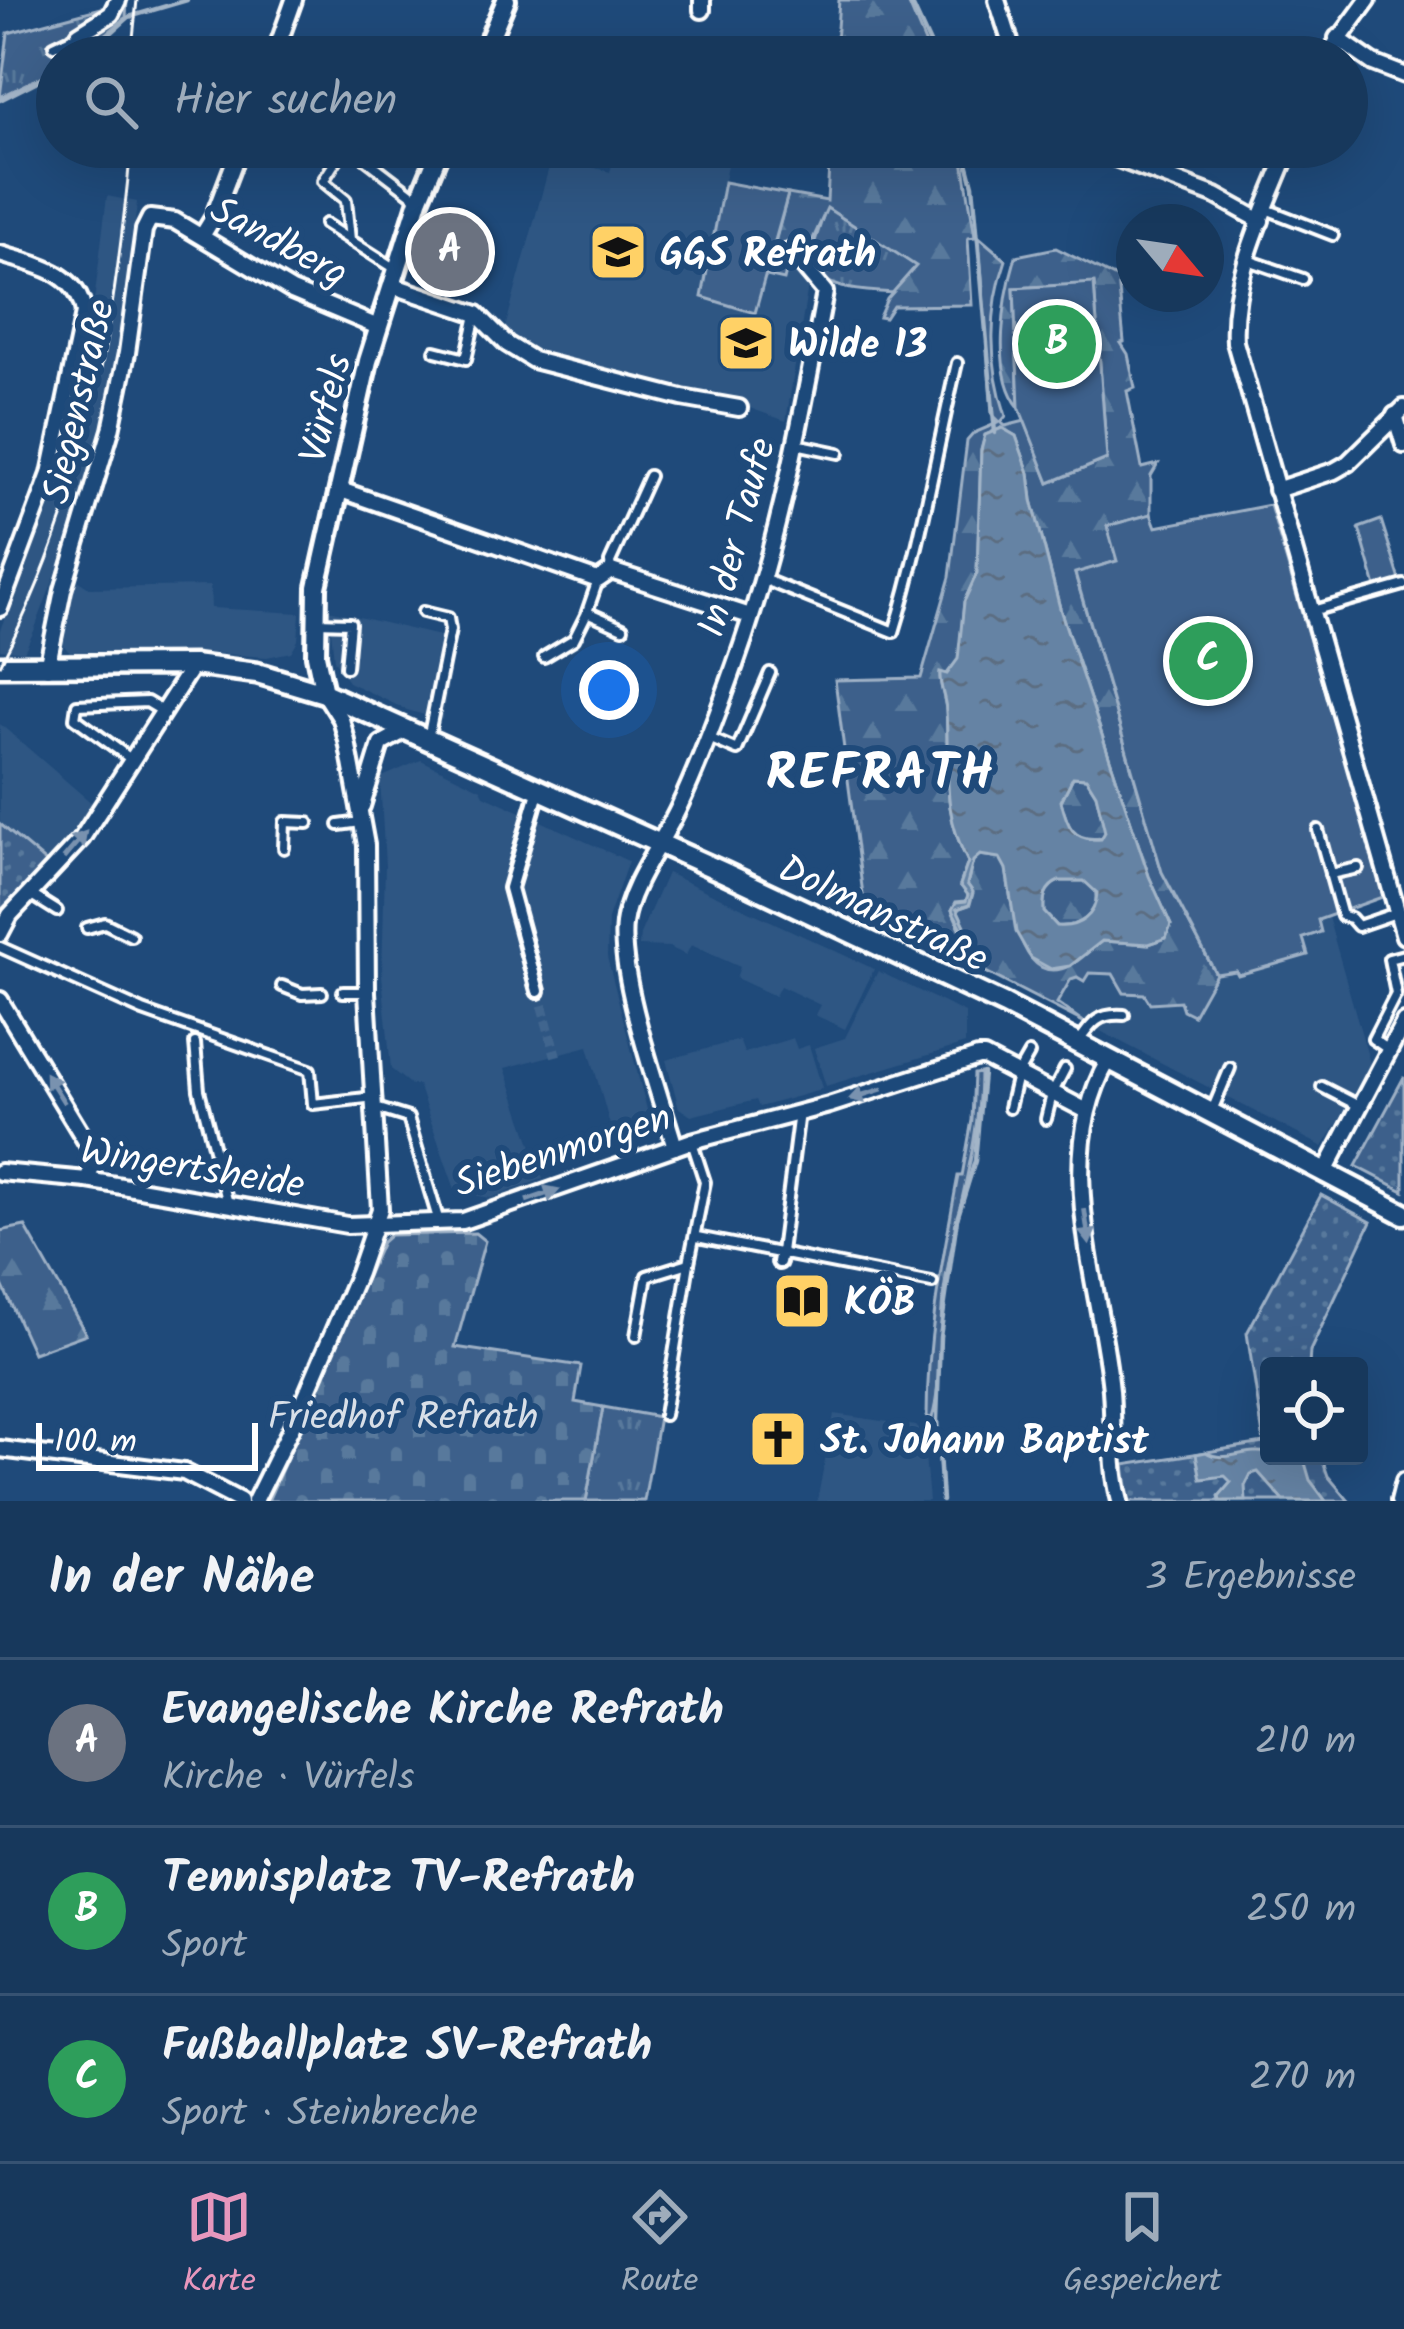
<!DOCTYPE html>
<html lang="de">
<head>
<meta charset="utf-8">
<style>
  :root { --surface:#17385c; --page:#203f62; --text:#f1f3f6; --muted:#9eacbb; --line:#365272; --accent:#e797bd }
  body { margin:0; font-family:Kalam,sans-serif; background:var(--page); color:var(--text) }
  .controls { position:absolute; right:36px; bottom:36px; display:grid; overflow:hidden; border-radius:12px; box-shadow:0 12px 48px #0002 }
  .controls button { width:108px; height:108px; display:grid; place-items:center; padding:0; border:0; border-bottom:3px solid var(--line); background:var(--surface); color:var(--text); font:60px sans-serif }
  .compass { position:absolute; left:1116px; top:204px; width:108px; height:108px; border-radius:50%; background:var(--surface); box-shadow:0 12px 48px #0002; rotate:119deg }
  .scale { position:absolute; left:36px; bottom:30px; width:222px; box-sizing:border-box; padding-left:12px; border:6px solid #fff; border-top:0; font-size:33px; line-height:42px; white-space:nowrap; color:#fff; -webkit-text-stroke:9px #1f4a7a; paint-order:stroke }
  .you { position:absolute; left:609px; top:690px; width:42px; height:42px; margin:-30px; border:9px solid #fff; border-radius:50%; background:#1a73e8; box-shadow:0 0 0 18px #1a73e833 }
  .badge { display:grid; place-items:center; width:78px; height:78px; border-radius:50%; background:var(--accent); color:#fff; font-size:39px; font-weight:700 }
  .pin { position:absolute; translate:-50% -50%; border:6px solid #fff; box-shadow:0 3px 12px #0006 }
  .list { margin:0; padding:0; list-style:none }
  h2 { display:flex; justify-content:space-between; align-items:center; height:156px; margin:0; padding:0 48px; font-size:51px }
  h2 small { font-size:39px; font-weight:400; color:var(--muted) }
  .list li { display:grid; grid-template-columns:78px 1fr auto; gap:36px; align-items:center; box-sizing:border-box; height:168px; padding:0 48px; border-top:3px solid var(--line) }
  .list b { display:block; font-size:45px; white-space:nowrap }
  .list p { margin:0; font-size:39px; white-space:nowrap; color:var(--muted) }
  .list em { font-size:39px; font-style:normal; color:var(--muted) }
  .icon { flex:none; width:66px; height:66px; fill:none; stroke:currentColor; stroke-width:2; stroke-linecap:round; stroke-linejoin:round }
  .map { position:relative; flex:none; width:1404px; height:1501px; overflow:hidden }
  .search { position:absolute; background:var(--surface); box-shadow:0 12px 48px #0002; left:36px; right:36px; top:36px; height:132px; display:flex; align-items:center; gap:30px; box-sizing:border-box; padding:0 42px; border-radius:66px; color:var(--muted); font-size:45px }
  .sheet { height:660px; background:var(--surface) }
  nav { display:flex; justify-content:space-around; align-items:center; box-sizing:border-box; height:168px; border-top:3px solid var(--line); background:var(--surface); font-size:33px; color:var(--muted) }
  nav a { display:grid; justify-items:center; gap:6px }
  nav .on { color:var(--accent) }
  .map>svg:first-child { display:block }
</style>
</head>
<body>
<div class="map">
<svg width="1404" height="1501" viewBox="0 0 1404 1501">
  <defs>
    <pattern id="grass-tufts" width="24" height="20" patternUnits="userSpaceOnUse" patternTransform="scale(3)"><rect width="24" height="20" fill="#3c618b"/><path d="M3 7l-1-3M5 7V3M7 7l1-3M15 17l-1-3M17 17v-4M19 17l1-3" fill="none" stroke="#59799c"/></pattern>
    <pattern id="forest-firs" width="22" height="20" patternUnits="userSpaceOnUse" patternTransform="scale(3)"><rect width="22" height="20" fill="#3c618b"/><path d="M5 1l3.5 6h-7zM16 11l3.5 6h-7z" fill="#59799c"/></pattern>
    <pattern id="cemetery-stones" width="16" height="16" patternUnits="userSpaceOnUse" patternTransform="scale(3)"><rect width="16" height="16" fill="#3c618b"/><path d="M2 7V4a2 2 0 0 1 4 0v3zM10 15v-3a2 2 0 0 1 4 0v3z" fill="#59799c"/></pattern>
    <pattern id="park-dots" width="8" height="8" patternUnits="userSpaceOnUse" patternTransform="scale(3)"><rect width="8" height="8" fill="#3c618b"/><path d="M2 2h.1M6 6h.1" fill="none" stroke="#59799c" stroke-width="1.8" stroke-linecap="round"/></pattern>
    <pattern id="water-ripples" width="26" height="14" patternUnits="userSpaceOnUse" patternTransform="scale(3)"><rect width="26" height="14" fill="#6583a4"/><path d="M2 4q2-2 4 0t4 0M15 11q2-2 4 0t4 0" fill="none" stroke="#5b6d81"/></pattern>
  </defs>
  <rect width="100%" height="100%" fill="#1f4a7a"/>
  <filter id="ink" filterUnits="userSpaceOnUse"><feTurbulence type="fractalNoise" baseFrequency=".00833" numOctaves="2"/><feDisplacementMap in="SourceGraphic" scale="24" xChannelSelector="R" yChannelSelector="G"/><feConvolveMatrix kernelMatrix="1 2 1 2 8 2 1 2 1" color-interpolation-filters="sRGB"/></filter>
  <g filter="url(#ink)">
    <g fill="#2e5683">
      <polygon points="617,147 647,147 727,165 702,297 755,313 766,276 783,280 787,267 799,270 809,279 786,421 744,406 744,399 684,392 541,355 526,350 504,332 552,156 610,172"/>
      <polygon points="107,196 137,202 122,343 111,400 65,549 34,631 24,652 0,649 0,630 52,502 65,456 92,319"/>
      <polygon points="77,580 89,588 210,586 211,608 300,613 298,640 291,652 267,657 180,651 70,653 61,642"/>
      <polygon points="329,610 456,640 442,720 407,710 348,682 334,660"/>
      <polygon points="0,724 94,805 72,838 47,863 0,824"/>
      <polygon points="421,760 481,789 484,795 628,861 608,919 607,957 651,1125 613,1136 588,1046 505,1068 543,1179 491,1198 456,1192 418,1085 411,1085 391,1069 382,975 385,866 380,778"/>
      <polygon points="667,873 874,969 845,1029 815,1015 820,1005 780,986 775,996 736,978 740,967 691,945 686,955 669,947 639,946 640,934"/>
      <polygon points="1328,917 1371,1067 1323,1147 1085,1023 1057,1003 1071,979 1089,973 1113,974 1151,1002 1180,1001 1193,1015 1216,974 1307,954 1303,938 1318,921"/>
      <polygon points="878,971 965,1013 965,1044 826,1086 814,1048 845,1038"/>
      <polygon points="793,1038 797,1049 809,1045 822,1088 817,1091 759,1107 756,1100 691,1116 679,1108 666,1060 739,1040 744,1053"/>
      <polygon points="834,1414 916,1426 923,1434 929,1501 817,1501"/>
    </g>
    <g fill="url(#grass-tufts)" stroke="#9eb0c5" stroke-width="3">
      <polygon points="127,0 126,18 78,57 57,57 57,69 0,97 8,33 109,6 109,2"/>
      <path d="M826 207 917 266 893 293C858 290 833 292 807 266Z"/>
      <path d="M980 1073C980 1148 954 1217 944 1291 938 1328 942 1387 932 1418L927 1417C927 1335 943 1257 958 1176H962L972 1120 974 1074Z"/>
      <polygon points="603,1407 659,1417 644,1501 586,1501"/>
    </g>
    <g fill="url(#forest-firs)" stroke="#9eb0c5" stroke-width="3" fill-rule="evenodd">
      <polygon points="839,0 907,0 931,57 835,57"/>
      <polygon points="830,147 961,147 975,237 968,238 972,305 893,306 885,318 879,317 887,299 916,266 827,208 799,270 787,268 784,280 766,276 788,194 827,201"/>
      <path d="M979 237 1006 260C988 310 989 366 1006 416L1001 422 1005 426 1025 421 1049 483 1107 459 1094 284 1014 288 1019 407C991 374 1004 296 1016 256L1056 248 1118 279 1124 342 1121 343 1128 354 1135 388 1127 391 1142 468 1158 464 1151 476V514L1108 526 1117 561 1075 574 1162 872 1216 974 1193 1015 1183 1010 1180 1001 1150 1003 1144 994 1124 993 1113 974 1089 973 1084 981 1077 977 1071 979 1057 1003 1085 1023 865 910 835 680 921 678 950 577 967 441 974 433 1000 422 992 414ZM1002 428 1016 436 1029 473 1032 500 1061 612 1149 876 1171 925 1166 938 1149 944 1102 941C1092 948 1082 959 1071 965 1018 993 1011 898 1006 868L1001 858 979 855 973 861 967 884 973 893 970 904 957 909 972 941 975 963 952 910 956 903 966 902 968 894 960 885 968 862C940 808 950 768 946 710 945 697 939 685 940 673L947 674 959 659 964 602 977 573 981 450 985 435Z"/>
      <path d="M1073 777 1086 778 1096 794 1106 833 1101 838C1072 842 1067 825 1061 801Z"/>
      <path d="M1059 881H1084L1095 889C1101 914 1079 928 1057 926L1044 912C1043 898 1045 887 1059 881Z"/>
      <polygon points="25,1226 86,1334 33,1353 0,1280 0,1231"/>
    </g>
    <polygon fill="url(#cemetery-stones)" stroke="#9eb0c5" stroke-width="3" points="475,1233 485,1241 455,1347 581,1366 575,1402 603,1407 586,1501 268,1501 382,1242 390,1235"/>
    <g fill="url(#park-dots)" stroke="#9eb0c5" stroke-width="3">
      <polygon points="0,824 47,863 0,911"/>
      <polygon points="1404,1077 1404,1191 1356,1166"/>
      <polygon points="1321,1195 1371,1222 1310,1351 1309,1366 1269,1366 1269,1456 1321,1456 1328,1476 1349,1501 1129,1501 1124,1465 1264,1443 1247,1333"/>
    </g>
    <g fill="#3c618b" stroke="#9eb0c5" stroke-width="3">
      <polygon points="724,182 788,194 755,313 702,297"/>
      <polygon points="1094,283 1107,459 1049,483 1019,407 1014,288"/>
      <polygon points="1270,505 1385,896 1318,920 1321,932 1303,938 1308,955 1238,975 1236,971 1216,974 1162,872 1075,573 1117,561 1107,526 1151,514 1156,527"/>
      <polygon points="1381,520 1400,580 1376,587 1359,528"/>
    </g>
    <g fill="url(#water-ripples)" stroke="#a3b5c8" stroke-width="3" fill-rule="evenodd">
      <path d="M1002 428 1016 436 1029 473 1032 500 1061 612 1149 876 1171 925 1166 938 1149 944 1102 941 1070 966 1051 969 1031 958 1016 932 1006 869 1000 858 980 855 973 861 967 884 973 892 969 905 957 909 972 941 977 964 971 961 969 941 952 910 956 902 966 901 968 895 960 885 968 862C940 808 950 768 946 710 945 696 939 685 940 672L947 674 958 659 964 602 977 573 981 451 985 435ZM1073 777 1086 778 1096 794 1105 832 1101 839C1072 842 1067 825 1061 801ZM1059 881H1084L1097 893C1096 916 1079 928 1057 926L1044 912C1043 898 1045 887 1059 881Z"/>
      <path d="M1206 1452C1221 1462 1236 1453 1254 1452 1270 1451 1285 1456 1303 1456L1310 1480 1326 1501H1284L1258 1472 1251 1474 1245 1486 1246 1501H1220L1219 1496 1231 1482 1225 1476 1201 1479 1196 1454Z"/>
    </g>
    <g fill="none" stroke-linecap="round" stroke-linejoin="round">
      <g stroke="#a3b5c8" stroke-width="4.5">
        <polyline points="910,0 936,57"/>
        <polyline points="84,57 129,17 187,0"/>
        <polyline points="0,100 57,71"/>
        <polyline points="963,147 973,185 995,433"/>
        <polyline points="942,1501 937,1420 940,1337 957,1219 975,1161 983,1073"/>
      </g>
      <polyline stroke="#41658e" stroke-width="10" stroke-dasharray="10 5" stroke-linecap="butt" points="538,991 556,1056"/>
      <defs>
        <g id="service">
          <polyline points="54,46 77,35"/>
          <polyline points="487,50 519,57"/>
          <polyline points="588,57 592,48"/>
          <polyline points="342,151 323,181 346,200 350,240"/>
          <polyline points="367,160 418,199"/>
          <polyline points="1266,209 1333,235"/>
          <polyline points="325,224 394,268"/>
          <polyline points="1248,260 1303,279"/>
          <polyline points="435,351 466,359 476,315"/>
          <polyline points="796,444 839,453"/>
          <polyline points="611,571 610,562 649,476"/>
          <path d="M763 579 894 632C921 545 936 453 957 363"/>
          <polyline points="598,580 587,612 623,628"/>
          <polyline points="1312,611 1404,585"/>
          <polyline points="423,612 448,618 450,630 428,739"/>
          <polyline points="317,622 350,623 346,667"/>
          <polyline points="544,657 574,639 587,613"/>
          <polyline points="709,738 737,750 770,673"/>
          <polyline points="132,760 75,718 77,705 147,702 162,711"/>
          <polyline points="339,825 361,822"/>
          <polyline points="1318,830 1342,916 1351,918 1358,926 1396,913"/>
          <polyline points="284,848 285,822 308,823"/>
          <polyline points="1330,874 1358,868"/>
          <polyline points="30,894 57,911"/>
          <polyline points="87,928 105,923 131,936"/>
          <polyline points="0,947 143,1011 310,1070 313,1104 375,1097"/>
          <polyline points="282,986 302,994 322,993"/>
          <polyline points="343,992 366,992"/>
          <polyline points="195,1043 199,1090 228,1204"/>
          <path d="M1078 1043C1092 1022 1099 1013 1124 1015"/>
          <polyline points="1389,1050 1373,1039 1396,994 1389,959 1404,955"/>
          <polyline points="1322,1087 1359,1106"/>
          <polyline points="376,1108 408,1118 439,1222"/>
          <polyline points="1009,1108 1017,1075 1029,1054"/>
          <polyline points="1211,1113 1230,1068"/>
          <polyline points="1046,1119 1052,1094 1065,1069"/>
          <polyline points="697,1237 932,1283"/>
          <polyline points="781,1252 799,1112"/>
          <polyline points="689,1263 705,1182 692,1142"/>
          <polyline points="636,1336 647,1276 689,1263 664,1415"/>
        </g>
        <g id="pedestrian">
          <polyline points="538,991 510,888 539,789"/>
          <polyline points="779,1262 781,1252"/>
        </g>
        <g id="minor">
          <polyline points="997,0 1015,57"/>
          <polyline points="702,10 702,0"/>
          <polyline points="79,34 111,14 118,0"/>
          <polyline points="1337,38 1373,63 1404,75"/>
          <polyline points="279,42 294,0"/>
          <polyline points="1326,57 1368,0"/>
          <polyline points="1086,147 1216,196 1261,221"/>
          <path d="M1290 147C1266 208 1231 275 1235 342L1404 936"/>
          <polyline points="202,236 213,218 240,147"/>
          <path d="M0 254C35 265 78 271 84 313L50 474 0 608"/>
          <polyline points="391,285 477,314 507,344 533,360 682,398 739,408"/>
          <polyline points="1395,415 1404,445"/>
          <polyline points="338,489 598,580 611,571 750,616"/>
          <polyline points="1276,490 1334,471 1348,463 1404,408"/>
          <polyline points="47,668 63,590 111,430 127,353 144,230 150,218 175,221 292,291 378,327"/>
          <polyline points="362,806 381,744 406,730"/>
          <polyline points="0,934 10,915 82,838 193,665"/>
          <polyline points="0,1000 96,1158 87,1180"/>
          <path d="M1108 1061C1051 1159 1101 1285 1111 1390 1114 1427 1110 1465 1120 1501"/>
          <path d="M675 1147C659 1092 618 977 624 924 629 885 661 845 678 809 700 763 718 713 735 665 778 545 802 416 825 292L804 267 803 254 791 250"/>
          <polyline points="0,1172 87,1180 347,1225 463,1221 692,1141 829,1105 978,1057 984,1057 1087,1111"/>
          <polyline points="1324,1174 1404,1022"/>
          <polyline points="0,1449 184,1472 240,1501"/>
          <polyline points="255,1501 298,1414 358,1273 380,1209 367,992 366,845 347,741 341,719 325,694"/>
          <polyline points="1399,1501 1404,1481"/>
        </g>
        <g id="tertiary">
          <polyline points="482,57 506,0"/>
          <polyline points="324,693 316,655 317,587 368,361 419,200 441,147"/>
        </g>
        <polyline id="secondary" points="0,666 193,665 257,673 324,693 725,873 1005,1005 1404,1214"/>
      </defs>
      <use href="#service" stroke="#fff" stroke-width="16"/>
      <use href="#pedestrian" stroke="#fff" stroke-width="20"/>
      <use href="#minor" stroke="#fff" stroke-width="22"/>
      <use href="#tertiary" stroke="#fff" stroke-width="26"/>
      <use href="#secondary" stroke="#fff" stroke-width="27"/>
      <use href="#service" stroke="#1f4a7a" stroke-width="8"/>
      <use href="#pedestrian" stroke="#1f4a7a" stroke-width="10"/>
      <use href="#minor" stroke="#1f4a7a" stroke-width="14"/>
      <use href="#tertiary" stroke="#1f4a7a" stroke-width="16"/>
      <use href="#secondary" stroke="#1f4a7a" stroke-width="18"/>
      <g stroke="#fff" stroke-width="3">
        <polyline points="131,57 137,0"/>
        <path d="M0 665C87 498 114 332 131 147"/>
      </g>
    </g>
    <defs><path id="oneway-solid" d="M-6-.8H1V-3.2L6.5 0L1 3.2V.8H-6Z" transform="scale(3)"/></defs>
    <g fill="#7992af">
      <use href="#oneway-solid" transform="translate(75 845) rotate(-50)"/>
      <use href="#oneway-solid" transform="translate(55 1088) rotate(-122)"/>
      <use href="#oneway-solid" transform="translate(866 1094) rotate(163)"/>
      <use href="#oneway-solid" transform="translate(543 1195) rotate(-19)"/>
      <use href="#oneway-solid" transform="translate(1087 1227) rotate(82)"/>
    </g>
  </g>
  <defs>
    <symbol id="school-square" viewBox="-11 -11 22 22"><rect x="-9" y="-9" width="18" height="18" rx="4" fill="#ffd166" stroke="#1f4a7a"/><path d="M0-5L7-2L0 1L-7-2ZM-4 1L0 2.5L4 1V4Q0 6-4 4Z" fill="#111"/></symbol>
    <symbol id="library-square" viewBox="-11 -11 22 22"><rect x="-9" y="-9" width="18" height="18" rx="4" fill="#ffd166" stroke="#1f4a7a"/><path d="M-6-4Q-3-5.5-.7-3.5V5Q-3 3-6 4ZM6-4Q3-5.5 .7-3.5V5Q3 3 6 4Z" fill="#111"/></symbol>
    <symbol id="church-square" viewBox="-11 -11 22 22"><rect x="-9" y="-9" width="18" height="18" rx="4" fill="#ffd166" stroke="#1f4a7a"/><path d="M-1.2-6h2.4v3.5h3.3v2.4h-3.3V6h-2.4V-.1h-3.3v-2.4h3.3Z" fill="#111"/></symbol>
  </defs>
  <g fill-rule="evenodd">
    <use href="#school-square" x="585" y="219" width="66" height="66"/>
    <use href="#school-square" x="713" y="310" width="66" height="66"/>
    <use href="#library-square" x="769" y="1268" width="66" height="66"/>
    <use href="#church-square" x="745" y="1406" width="66" height="66"/>
  </g>
  <g text-anchor="middle" stroke-width="12" stroke-linejoin="round" paint-order="stroke">
    <g font-size="39" fill="#fff" stroke="#1f4a7a">
      <text transform="translate(280 240) rotate(28)" y="14">Sandberg</text>
      <text transform="translate(77 401) rotate(-77)" y="14">Siegenstraße</text>
      <text transform="translate(324 408) rotate(-76)" y="14">Vürfels</text>
      <text transform="translate(735 537) rotate(-75)" y="14">In der Taufe</text>
      <text transform="translate(884 912) rotate(25)" y="14">Dolmanstraße</text>
      <text transform="translate(562 1149) rotate(-18)" y="14">Siebenmorgen</text>
      <text transform="translate(193 1166) rotate(9)" y="14">Wingertsheide</text>
    </g>
    <g font-size="39" font-weight="bold" fill="#fff" stroke="#1f4a7a" text-anchor="start">
      <text x="660" y="266">GGS Refrath</text>
      <text x="788" y="357">Wilde 13</text>
      <text x="844" y="1315">KÖB</text>
      <text x="820" y="1453">St. Johann Baptist</text>
    </g>
    <g font-size="39" fill="#d8dfe8" stroke="#1f4a7a">
      <text x="403" y="1429">Friedhof Refrath</text>
    </g>
    <g font-size="51" font-weight="bold" letter-spacing="3" fill="#fff" stroke="#1f4a7a">
      <text x="881" y="789">REFRATH</text>
    </g>
  </g>
</svg>
<div class="controls">
<button><svg class="icon" aria-label="locate" viewBox="0 0 24 24"><circle cx="12" cy="12" r="6"/><path d="M12 2v4M12 18v4M2 12h4M18 12h4"/></svg></button>
</div>
<svg class="compass" viewBox="-18 -18 36 36"><path d="M0-13l5 13h-10z" fill="#e53935"/><path d="M0 13l5-13h-10z" fill="#9eacbb"/></svg>
<div class="scale">100 m</div>
<div class="you"></div>
<div class="pin badge" style="left:450px;top:252px;background:#6b7280">A</div>
<div class="pin badge" style="left:1057px;top:344px;background:#2e9e5b">B</div>
<div class="pin badge" style="left:1208px;top:661px;background:#2e9e5b">C</div>
<div class="search"><svg class="icon" aria-label="search" viewBox="0 0 24 24"><circle cx="10" cy="10" r="6"/><path d="M15 15l6 6"/></svg>Hier suchen</div>
</div>
<section class="sheet">
<h2>In der Nähe<small>3 Ergebnisse</small></h2>
<ul class="list">
<li><span class="badge" style="background:#6b7280">A</span><div><b>Evangelische Kirche Refrath</b><p>Kirche · Vürfels</p></div><em>210 m</em></li>
<li><span class="badge" style="background:#2e9e5b">B</span><div><b>Tennisplatz TV-Refrath</b><p>Sport</p></div><em>250 m</em></li>
<li><span class="badge" style="background:#2e9e5b">C</span><div><b>Fußballplatz SV-Refrath</b><p>Sport · Steinbreche</p></div><em>270 m</em></li>
</ul>
</section>
<nav>
<a class="on"><svg class="icon" aria-label="map" viewBox="0 0 24 24"><path d="M3 6l6-2 6 2 6-2v14l-6 2-6-2-6 2zM9 4v14M15 6v14"/></svg>Karte</a>
<a><svg class="icon" aria-label="directions" viewBox="0 0 24 24"><path d="M12 3l9 9-9 9-9-9zM9 14v-3h6M13 9l2 2-2 2"/></svg>Route</a>
<a><svg class="icon" aria-label="saved" viewBox="0 0 24 24"><path d="M7 4h10v16l-5-4-5 4z"/></svg>Gespeichert</a>
</nav>
</body>
</html>
